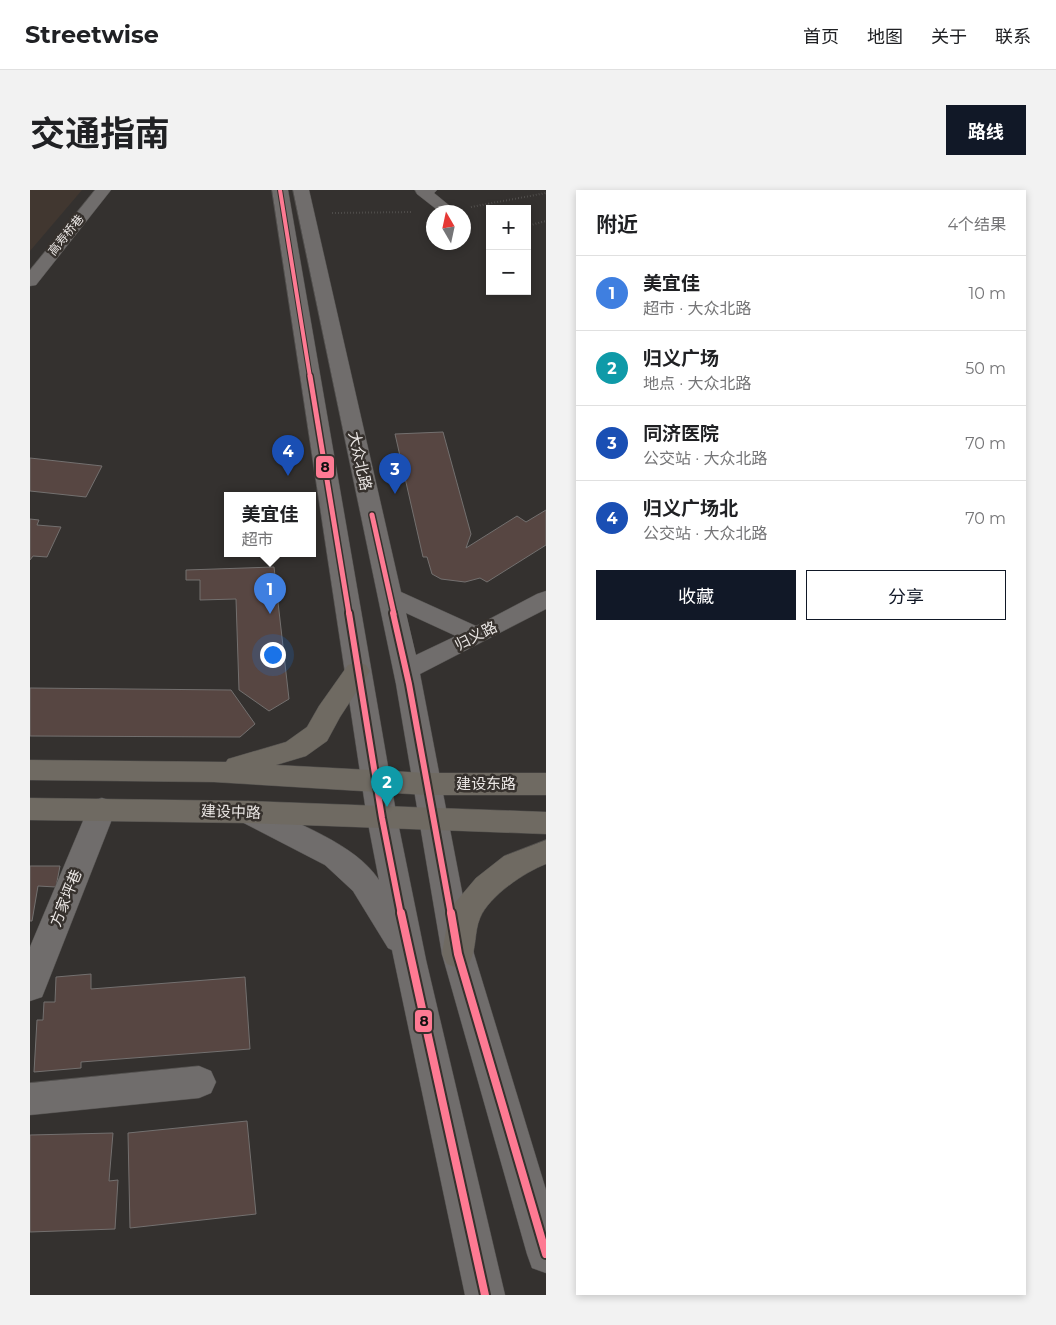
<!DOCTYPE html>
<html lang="zh">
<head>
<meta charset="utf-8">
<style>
  :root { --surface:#fff; --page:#f2f2f2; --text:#202124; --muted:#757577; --line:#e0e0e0; --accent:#111827 }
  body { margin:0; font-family:Montserrat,"Noto Sans SC",sans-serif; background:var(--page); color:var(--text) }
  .controls { position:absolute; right:15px; top:15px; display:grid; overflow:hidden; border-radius:0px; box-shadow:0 2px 8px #0003 }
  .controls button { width:45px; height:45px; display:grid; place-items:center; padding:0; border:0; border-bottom:1px solid var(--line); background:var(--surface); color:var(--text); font:25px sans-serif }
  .compass { position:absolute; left:396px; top:15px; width:45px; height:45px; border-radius:50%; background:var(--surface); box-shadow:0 2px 8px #0003; rotate:351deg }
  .you { position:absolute; left:242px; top:464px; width:18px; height:18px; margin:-12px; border:4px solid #fff; border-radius:50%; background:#1a73e8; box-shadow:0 0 0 8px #1a73e833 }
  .badge { display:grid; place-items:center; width:32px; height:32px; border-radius:50%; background:var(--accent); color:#fff; font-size:16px; font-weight:700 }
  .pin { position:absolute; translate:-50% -41px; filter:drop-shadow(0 1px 2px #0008) }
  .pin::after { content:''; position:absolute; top:26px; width:18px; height:15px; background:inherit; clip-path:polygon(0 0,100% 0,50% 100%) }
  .popup { position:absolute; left:194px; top:302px; width:92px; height:65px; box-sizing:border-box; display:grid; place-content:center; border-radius:0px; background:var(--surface); filter:drop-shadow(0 1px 4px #0005); font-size:16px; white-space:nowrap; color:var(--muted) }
  .popup b { font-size:19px; color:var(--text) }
  .popup::after { content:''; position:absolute; left:50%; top:100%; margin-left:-10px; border:10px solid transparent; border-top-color:var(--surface) }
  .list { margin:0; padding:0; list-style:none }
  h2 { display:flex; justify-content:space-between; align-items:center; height:65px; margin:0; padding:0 20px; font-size:21px }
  h2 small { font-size:16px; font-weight:400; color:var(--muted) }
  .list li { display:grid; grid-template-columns:32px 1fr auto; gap:15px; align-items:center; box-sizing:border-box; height:75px; padding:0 20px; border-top:1px solid var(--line) }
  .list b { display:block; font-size:19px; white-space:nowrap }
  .list p { margin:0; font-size:16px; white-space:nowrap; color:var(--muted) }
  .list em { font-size:16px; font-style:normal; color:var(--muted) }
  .actions { display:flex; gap:10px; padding:15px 20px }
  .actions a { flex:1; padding:11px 0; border:1px solid var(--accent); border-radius:0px; text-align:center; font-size:18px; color:var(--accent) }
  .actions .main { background:var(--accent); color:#fff }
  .map { position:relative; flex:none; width:516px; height:1105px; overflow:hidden; border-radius:0px }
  header { display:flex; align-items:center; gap:30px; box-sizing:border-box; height:70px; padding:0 25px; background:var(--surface); border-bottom:1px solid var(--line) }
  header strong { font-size:24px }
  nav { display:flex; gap:28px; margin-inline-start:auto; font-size:18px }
  .intro { display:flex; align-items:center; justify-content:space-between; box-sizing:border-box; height:120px; padding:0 30px }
  h1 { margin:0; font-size:35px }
  .button { padding:12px 22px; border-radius:0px; background:var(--accent); color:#fff; font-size:18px; font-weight:700 }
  main { display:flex; gap:30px; padding:0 30px }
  aside { flex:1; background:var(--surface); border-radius:0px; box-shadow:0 2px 8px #0003 }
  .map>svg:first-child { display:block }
</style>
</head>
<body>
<header>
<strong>Streetwise</strong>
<nav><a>首页</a><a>地图</a><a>关于</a><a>联系</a></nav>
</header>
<div class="intro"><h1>交通指南</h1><a class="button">路线</a></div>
<main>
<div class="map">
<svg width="516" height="1105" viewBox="0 0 516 1105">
  <rect width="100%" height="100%" fill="#34312f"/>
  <polygon fill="#413730" points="0,0 52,0 0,61"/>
  <g fill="#574642" stroke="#73706f">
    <polygon points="413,242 441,344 436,358 487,326 496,332 516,320 516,355 457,392 450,388 435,392 411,389 402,384 397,367 393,367 365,244"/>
    <polygon points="0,268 72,276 56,307 0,301"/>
    <polygon points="0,329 9,330 7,335 31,337 17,367 3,366 0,370"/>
    <polygon points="244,377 259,509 239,521 209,500 206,409 170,410 170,390 156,390 156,380"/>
    <polygon points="0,498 201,500 225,534 210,547 0,546"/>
    <polygon points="0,676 30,676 26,697 8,696 2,731 0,731"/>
    <polygon points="61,784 61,799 215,787 220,859 51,872 51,878 4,882 7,830 13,830 14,812 25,812 26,787"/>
    <polygon points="217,931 226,1024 100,1038 98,943"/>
    <polygon points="83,943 79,991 88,990 85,1039 0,1042 0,945"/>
  </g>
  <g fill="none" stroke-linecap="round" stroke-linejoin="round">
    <defs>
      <g id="street">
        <polygon points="65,0 81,0 6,95 0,96 0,80"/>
        <polygon points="385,0 407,0 404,3 426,21 410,22 387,4"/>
        <polygon points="72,608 82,611 86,619 16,797 12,807 0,811 0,757 58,619 62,611"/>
        <polygon points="169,876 181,881 186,892 181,903 169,908 0,925 0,893"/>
      </g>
      <g id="secondary">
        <path d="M242 0H258L367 628 396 770 475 1105H435L362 760 358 758 323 701 295 675 208 630 203 622 208 614 218 611 228 614C265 633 326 654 349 690L337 628Z"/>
        <path d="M263 0H279L371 402 446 436 507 404 516 401V419L390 484 444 764 516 1000V1083L502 1078 497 1064 412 764 366 494ZM376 423 426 446 386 465Z"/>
      </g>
      <g id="primary">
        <polygon points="327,472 336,475 340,481 310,527 297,551 276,566 246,575 397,583 516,583 516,605 397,605 184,592 0,590 0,570 196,572 198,569 256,552 277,537 289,516 318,475"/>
        <polygon points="0,608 218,611 516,622 516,644 218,633 0,630"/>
        <path d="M516 650V674C495 682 459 706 450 728 444 742 447 759 439 774L428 778 417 774 412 764 419 723 424 714 446 688 474 666Z"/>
      </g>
    </defs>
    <use href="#street" stroke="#514f4d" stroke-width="1"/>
    <use href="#secondary" stroke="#514f4d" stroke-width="1"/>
    <use href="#primary" stroke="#514f4d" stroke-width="1"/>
    <g stroke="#696765" stroke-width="2" stroke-dasharray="0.5 2.5" stroke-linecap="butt">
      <polyline points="458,14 465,19"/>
      <polyline points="441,17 516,3"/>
      <polyline points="302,23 383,22"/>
      <polyline points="497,36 516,31"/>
    </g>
    <use href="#street" fill="#706d6c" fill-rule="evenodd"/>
    <use href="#secondary" fill="#706d6c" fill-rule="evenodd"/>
    <use href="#primary" fill="#6f6a62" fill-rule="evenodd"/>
    <defs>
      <polyline id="bus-1-far3" points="250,0 280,187"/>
      <g id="bus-1-far2">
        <polyline points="280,186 319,424"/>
        <polyline points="342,325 364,424"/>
      </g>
      <g id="bus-1-far1">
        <polyline points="319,423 352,628 371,725"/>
        <polyline points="363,423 379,494 421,725"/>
      </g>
      <g id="bus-1">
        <polyline points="371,723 455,1105"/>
        <polyline points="421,723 428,764 516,1064"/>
      </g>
    </defs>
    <use href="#bus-1-far3" stroke="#36312d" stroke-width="6"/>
    <use href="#bus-1-far2" stroke="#36312d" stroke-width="8"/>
    <use href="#bus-1-far1" stroke="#36312d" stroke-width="10"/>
    <use href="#bus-1" stroke="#36312d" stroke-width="12"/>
    <use href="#bus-1-far3" stroke="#fe7a93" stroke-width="4"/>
    <use href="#bus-1-far2" stroke="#fe7a93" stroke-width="5"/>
    <use href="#bus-1-far1" stroke="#fe7a93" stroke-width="6"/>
    <use href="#bus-1" stroke="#fe7a93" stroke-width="8"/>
  </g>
  <g text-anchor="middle" stroke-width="5" stroke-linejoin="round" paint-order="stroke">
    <g font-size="12" fill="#ebe7e5" stroke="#36312d">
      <text transform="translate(36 45) rotate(-51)" y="4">高寿桥巷</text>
    </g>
    <g font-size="15" fill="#ebe7e5" stroke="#36312d">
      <text transform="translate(330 271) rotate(78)" y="5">大众北路</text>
      <text transform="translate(446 446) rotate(-27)" y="5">归义路</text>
      <text x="456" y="599">建设东路</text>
      <text transform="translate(201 622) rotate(2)" y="5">建设中路</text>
      <text transform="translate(36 708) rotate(-68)" y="5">方家坪巷</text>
    </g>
  </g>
  <g stroke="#36312d" stroke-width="2">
    <rect x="285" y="265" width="20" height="24" rx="5" fill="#fe7a93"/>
    <rect x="384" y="819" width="19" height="24" rx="5" fill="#fe7a93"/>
  </g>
  <g font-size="14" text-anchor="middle" font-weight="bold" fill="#111">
    <text x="295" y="282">8</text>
    <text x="394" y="836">8</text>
  </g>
</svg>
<div class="controls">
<button>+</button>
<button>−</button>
</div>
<svg class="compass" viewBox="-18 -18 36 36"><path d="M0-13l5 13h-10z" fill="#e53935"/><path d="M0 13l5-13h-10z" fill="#757577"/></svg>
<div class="you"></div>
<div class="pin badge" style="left:240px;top:424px;background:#3f7fe0">1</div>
<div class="popup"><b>美宜佳</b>超市</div>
<div class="pin badge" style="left:357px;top:617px;background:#0f9aa8">2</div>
<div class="pin badge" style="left:365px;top:304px;background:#1a4fb4">3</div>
<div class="pin badge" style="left:258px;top:286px;background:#1a4fb4">4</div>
</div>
<aside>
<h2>附近<small>4个结果</small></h2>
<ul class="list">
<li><span class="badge" style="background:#3f7fe0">1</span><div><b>美宜佳</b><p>超市 · 大众北路</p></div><em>10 m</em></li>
<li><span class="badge" style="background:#0f9aa8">2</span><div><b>归义广场</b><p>地点 · 大众北路</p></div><em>50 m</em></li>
<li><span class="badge" style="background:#1a4fb4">3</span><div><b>同济医院</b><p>公交站 · 大众北路</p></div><em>70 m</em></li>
<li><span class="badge" style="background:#1a4fb4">4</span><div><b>归义广场北</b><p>公交站 · 大众北路</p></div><em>70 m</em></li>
</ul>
<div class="actions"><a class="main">收藏</a><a>分享</a></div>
</aside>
</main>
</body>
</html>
